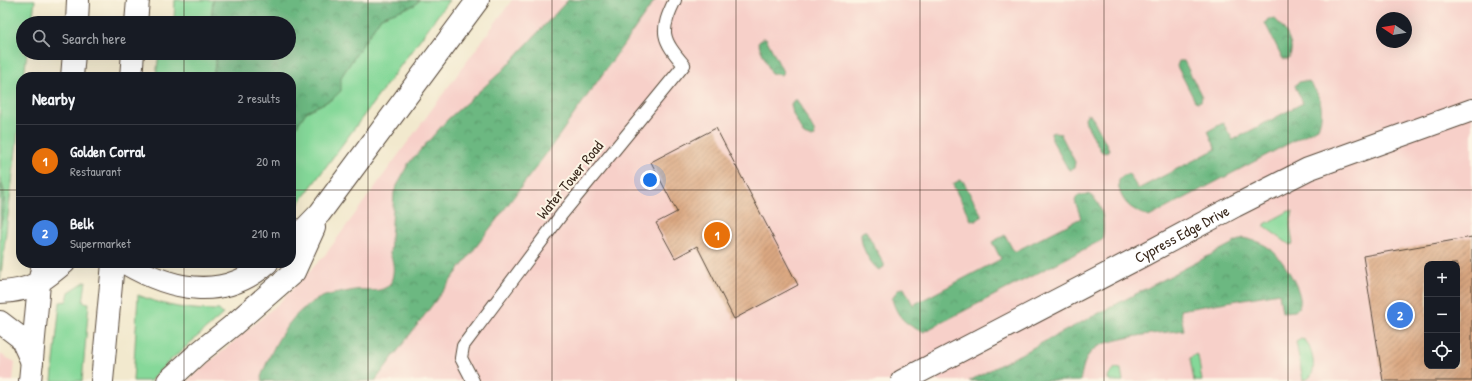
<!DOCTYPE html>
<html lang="en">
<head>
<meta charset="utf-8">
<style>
  :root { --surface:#171b24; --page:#242831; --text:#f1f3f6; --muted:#9ea1a6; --line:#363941; --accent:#ea580c }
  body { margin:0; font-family:"Patrick Hand",sans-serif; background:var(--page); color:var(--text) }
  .controls { position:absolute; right:12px; bottom:12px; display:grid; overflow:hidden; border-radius:8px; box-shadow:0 4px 16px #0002 }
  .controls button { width:36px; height:36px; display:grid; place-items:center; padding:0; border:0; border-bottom:1px solid var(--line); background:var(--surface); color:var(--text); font:20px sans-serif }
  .compass { position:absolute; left:1376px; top:12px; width:36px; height:36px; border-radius:50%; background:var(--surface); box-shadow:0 4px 16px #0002; rotate:282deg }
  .you { position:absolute; left:650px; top:180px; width:14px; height:14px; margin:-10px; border:3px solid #fff; border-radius:50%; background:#1a73e8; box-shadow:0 0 0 6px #1a73e833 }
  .badge { display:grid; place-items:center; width:26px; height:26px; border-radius:50%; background:var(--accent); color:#fff; font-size:13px; font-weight:700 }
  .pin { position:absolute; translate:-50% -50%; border:2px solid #fff; box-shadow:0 1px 4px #0006 }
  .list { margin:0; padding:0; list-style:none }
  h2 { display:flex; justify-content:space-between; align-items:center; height:52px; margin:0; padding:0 16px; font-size:17px }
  h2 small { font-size:13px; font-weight:400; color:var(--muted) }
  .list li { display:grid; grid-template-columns:26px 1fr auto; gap:12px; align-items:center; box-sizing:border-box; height:72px; padding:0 16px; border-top:1px solid var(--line) }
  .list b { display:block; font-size:15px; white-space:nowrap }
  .list p { margin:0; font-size:13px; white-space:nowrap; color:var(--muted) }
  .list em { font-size:13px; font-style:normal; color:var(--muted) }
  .icon { flex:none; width:22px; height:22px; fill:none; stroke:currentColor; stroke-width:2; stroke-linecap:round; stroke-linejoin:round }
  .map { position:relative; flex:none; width:1472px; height:381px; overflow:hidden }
  .search { position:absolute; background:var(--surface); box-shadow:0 4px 16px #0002; left:16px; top:16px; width:280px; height:44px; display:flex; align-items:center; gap:10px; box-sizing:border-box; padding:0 14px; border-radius:22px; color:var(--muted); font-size:15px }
  .panel { position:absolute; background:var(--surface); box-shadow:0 4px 16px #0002; left:16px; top:72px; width:280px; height:196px; border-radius:16px }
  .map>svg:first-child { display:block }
</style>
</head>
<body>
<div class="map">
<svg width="1472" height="381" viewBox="0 0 1472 381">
  <defs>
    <pattern id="forest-crowns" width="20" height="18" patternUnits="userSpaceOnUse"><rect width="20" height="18" fill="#6cb881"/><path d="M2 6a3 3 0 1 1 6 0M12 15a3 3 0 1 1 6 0" fill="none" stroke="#5a9669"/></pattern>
    <pattern id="building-hatch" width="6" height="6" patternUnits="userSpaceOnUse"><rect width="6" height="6" fill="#dba882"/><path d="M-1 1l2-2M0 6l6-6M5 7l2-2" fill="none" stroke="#b3896a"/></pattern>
  </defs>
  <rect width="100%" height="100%" fill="#fcf5e5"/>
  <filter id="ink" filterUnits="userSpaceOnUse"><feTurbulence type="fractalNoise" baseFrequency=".025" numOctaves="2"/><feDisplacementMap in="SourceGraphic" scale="8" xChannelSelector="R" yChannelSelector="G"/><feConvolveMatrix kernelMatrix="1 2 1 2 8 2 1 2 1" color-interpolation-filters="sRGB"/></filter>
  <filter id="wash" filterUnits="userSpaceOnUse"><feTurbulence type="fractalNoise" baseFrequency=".012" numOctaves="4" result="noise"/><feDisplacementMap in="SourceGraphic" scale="16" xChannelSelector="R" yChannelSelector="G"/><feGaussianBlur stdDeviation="0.9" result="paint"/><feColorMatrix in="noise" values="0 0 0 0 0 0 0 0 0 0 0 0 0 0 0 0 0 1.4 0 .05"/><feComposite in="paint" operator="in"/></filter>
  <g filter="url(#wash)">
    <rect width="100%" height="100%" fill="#f2e9ce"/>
    <g fill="#f7d0c9" fill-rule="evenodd">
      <path d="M512 0H1472V381H187L279 303 325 255ZM1382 18H1406V42H1382ZM1427 264H1457V366H1427Z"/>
      <polygon points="0,354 15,362 13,381 0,381"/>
    </g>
    <g fill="#85d899" stroke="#60815c">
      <polygon points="0,0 35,0 32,23 23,23 23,53 27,53 24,77 21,77 21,108 0,282 0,227 4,212 4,190 0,179"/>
      <polygon points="175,0 213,0 211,23 170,23 174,20"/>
      <polygon points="419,0 449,0 291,214 291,135 306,112 332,99 341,77 381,17 415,5"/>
      <polygon points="159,53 215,53 216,58 213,77 156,77"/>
      <polygon points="1289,211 1293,211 1290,225 1293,244 1290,245 1265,227 1265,224"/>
      <polygon points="86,281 83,302 89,303 82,381 52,381 60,302 67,301 69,292"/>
      <path d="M138 295C167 307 188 310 219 310L223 314 164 366 150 381H133Z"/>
      <path d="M1301 339 1305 340C1313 349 1320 379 1303 380L1296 342Z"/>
      <polygon points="1196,354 1198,356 1202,381 1194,381 1190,358"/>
      <polygon points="1115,368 1121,369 1123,381 1109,381 1108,377"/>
    </g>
    <g fill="url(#forest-crowns)" stroke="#547150">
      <polygon points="213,0 419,0 415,5 381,17 341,77 341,91 332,99 306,112 291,135 291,77 213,77 216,58 215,53 289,53 289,23 211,23"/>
      <path d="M568 0H655L546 154 375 381H262L261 377C273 346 291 308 325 296 335 293 346 292 355 290 371 288 375 295 390 285 394 274 395 265 390 254L394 192 408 164 448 119 502 71Z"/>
      <path d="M1268 19H1275C1285 28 1297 47 1288 59H1283L1265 23Z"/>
      <polygon points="763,38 766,38 783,72 781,75 771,73 758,43"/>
      <polygon points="1179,61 1184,61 1202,97 1201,101 1198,102 1195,101 1177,66"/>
      <path d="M1303 81 1309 82C1321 95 1325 111 1318 128L1149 217C1141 213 1133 210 1127 204 1119 195 1112 175 1129 174L1138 189 1216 149 1208 131 1223 123 1233 140 1303 103 1295 86 1297 83Z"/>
      <polygon points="794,100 797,100 814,131 815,136 812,138 804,135 793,114 791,104"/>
      <polygon points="1087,114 1091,115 1109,149 1108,151 1104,153 1101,151 1086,123 1085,118"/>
      <polygon points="1055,132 1060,133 1075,162 1074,168 1071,170 1068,169 1052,140 1051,133"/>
      <path d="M0 179C6 195 5 210 0 227Z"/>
      <polygon points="960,180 963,181 981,214 981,217 976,221 971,220 955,189 953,184"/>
      <path d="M1088 194C1104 202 1105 225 1102 240L923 332C906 325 897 317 892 299L898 289 904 288 913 305 1001 259 992 242 1005 235 1014 252 1081 218 1075 201 1077 196Z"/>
      <path d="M864 231H866L884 264V267L879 270C869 263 860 245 861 233Z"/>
      <path d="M1243 238C1252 240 1261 242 1269 248 1280 255 1303 290 1300 304 1300 307 1297 309 1295 311L1282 312 1279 293 1180 310 1184 330C1163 333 1103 337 1091 352 1084 359 1082 372 1080 381H969Z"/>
    </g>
    <g id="blocks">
      <g fill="url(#building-hatch)" fill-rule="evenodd">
        <polygon points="716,128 798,285 734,319 697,246 675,258 656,223 677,212 651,162"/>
        <path d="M1472 237V381H1383L1363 256ZM1427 264H1457V366H1427Z"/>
      </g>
    </g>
  </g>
  <g filter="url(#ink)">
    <use href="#blocks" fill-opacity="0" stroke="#564738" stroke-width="1"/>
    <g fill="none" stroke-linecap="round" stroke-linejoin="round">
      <defs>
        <path id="lane" d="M473 381 461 358 463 346 562 214 684 65C662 39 659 32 675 0"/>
        <g id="street">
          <path id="s1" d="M902 381 1138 258 1235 206 1308 169 1472 110"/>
        </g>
        <g id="primary">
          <polyline points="77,23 78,0"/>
          <polyline points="136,23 138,0"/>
          <polyline points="72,77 74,53"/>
          <polyline points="131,77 133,53"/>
          <polyline points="30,381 39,284 43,263"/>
          <polyline points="102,381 113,263"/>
        </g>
        <g id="highway">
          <polyline points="291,243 320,213 478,0"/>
          <path d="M125 263C171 290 223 302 267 263"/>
          <path d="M0 292C31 291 41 282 64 263"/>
          <polyline points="0,322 21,338 32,362"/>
          <polyline points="168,381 197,354 232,326 294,272 314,228"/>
        </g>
      </defs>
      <use href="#lane" stroke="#564738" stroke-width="14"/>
      <use href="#street" stroke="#564738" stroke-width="24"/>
      <use href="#primary" stroke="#564738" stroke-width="24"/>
      <use href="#highway" stroke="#564738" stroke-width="24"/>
      <use href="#lane" stroke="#fff" stroke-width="12"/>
      <use href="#street" stroke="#fff" stroke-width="22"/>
      <use href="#primary" stroke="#fff" stroke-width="22"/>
      <use href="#highway" stroke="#fff" stroke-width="22"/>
    </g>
  </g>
  <path fill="none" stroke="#3b2a1e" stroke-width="1" stroke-opacity="0.55" d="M184 0V23M368 0V381M552 0V381M736 0V381M920 0V381M1104 0V381M1288 0V381M184 53V77M0 190H21M291 190H1472M184 263V381"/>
  <g text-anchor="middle" stroke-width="4" stroke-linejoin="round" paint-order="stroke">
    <g font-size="15" fill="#3b2a1e" stroke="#fcf5e5">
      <text transform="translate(570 180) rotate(-51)" y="5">Water Tower Road</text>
      <text dy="5" stroke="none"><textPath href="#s1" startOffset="316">Cypress Edge Drive</textPath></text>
    </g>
  </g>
</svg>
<div class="controls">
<button>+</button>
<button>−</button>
<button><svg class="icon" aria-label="locate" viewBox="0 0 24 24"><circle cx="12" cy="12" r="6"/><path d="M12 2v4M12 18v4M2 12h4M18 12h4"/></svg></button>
</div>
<svg class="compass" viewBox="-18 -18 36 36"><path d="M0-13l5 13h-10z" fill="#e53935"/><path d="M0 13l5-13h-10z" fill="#9ea1a6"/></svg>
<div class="you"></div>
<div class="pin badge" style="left:717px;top:235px;background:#e8710a">1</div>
<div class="pin badge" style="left:1400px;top:315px;background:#3f7fe0">2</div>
<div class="search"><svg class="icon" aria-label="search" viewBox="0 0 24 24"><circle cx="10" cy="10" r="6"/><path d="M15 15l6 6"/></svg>Search here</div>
<section class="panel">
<h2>Nearby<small>2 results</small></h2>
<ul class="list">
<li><span class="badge" style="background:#e8710a">1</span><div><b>Golden Corral</b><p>Restaurant</p></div><em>20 m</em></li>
<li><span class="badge" style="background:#3f7fe0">2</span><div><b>Belk</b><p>Supermarket</p></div><em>210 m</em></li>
</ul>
</section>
</div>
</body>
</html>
